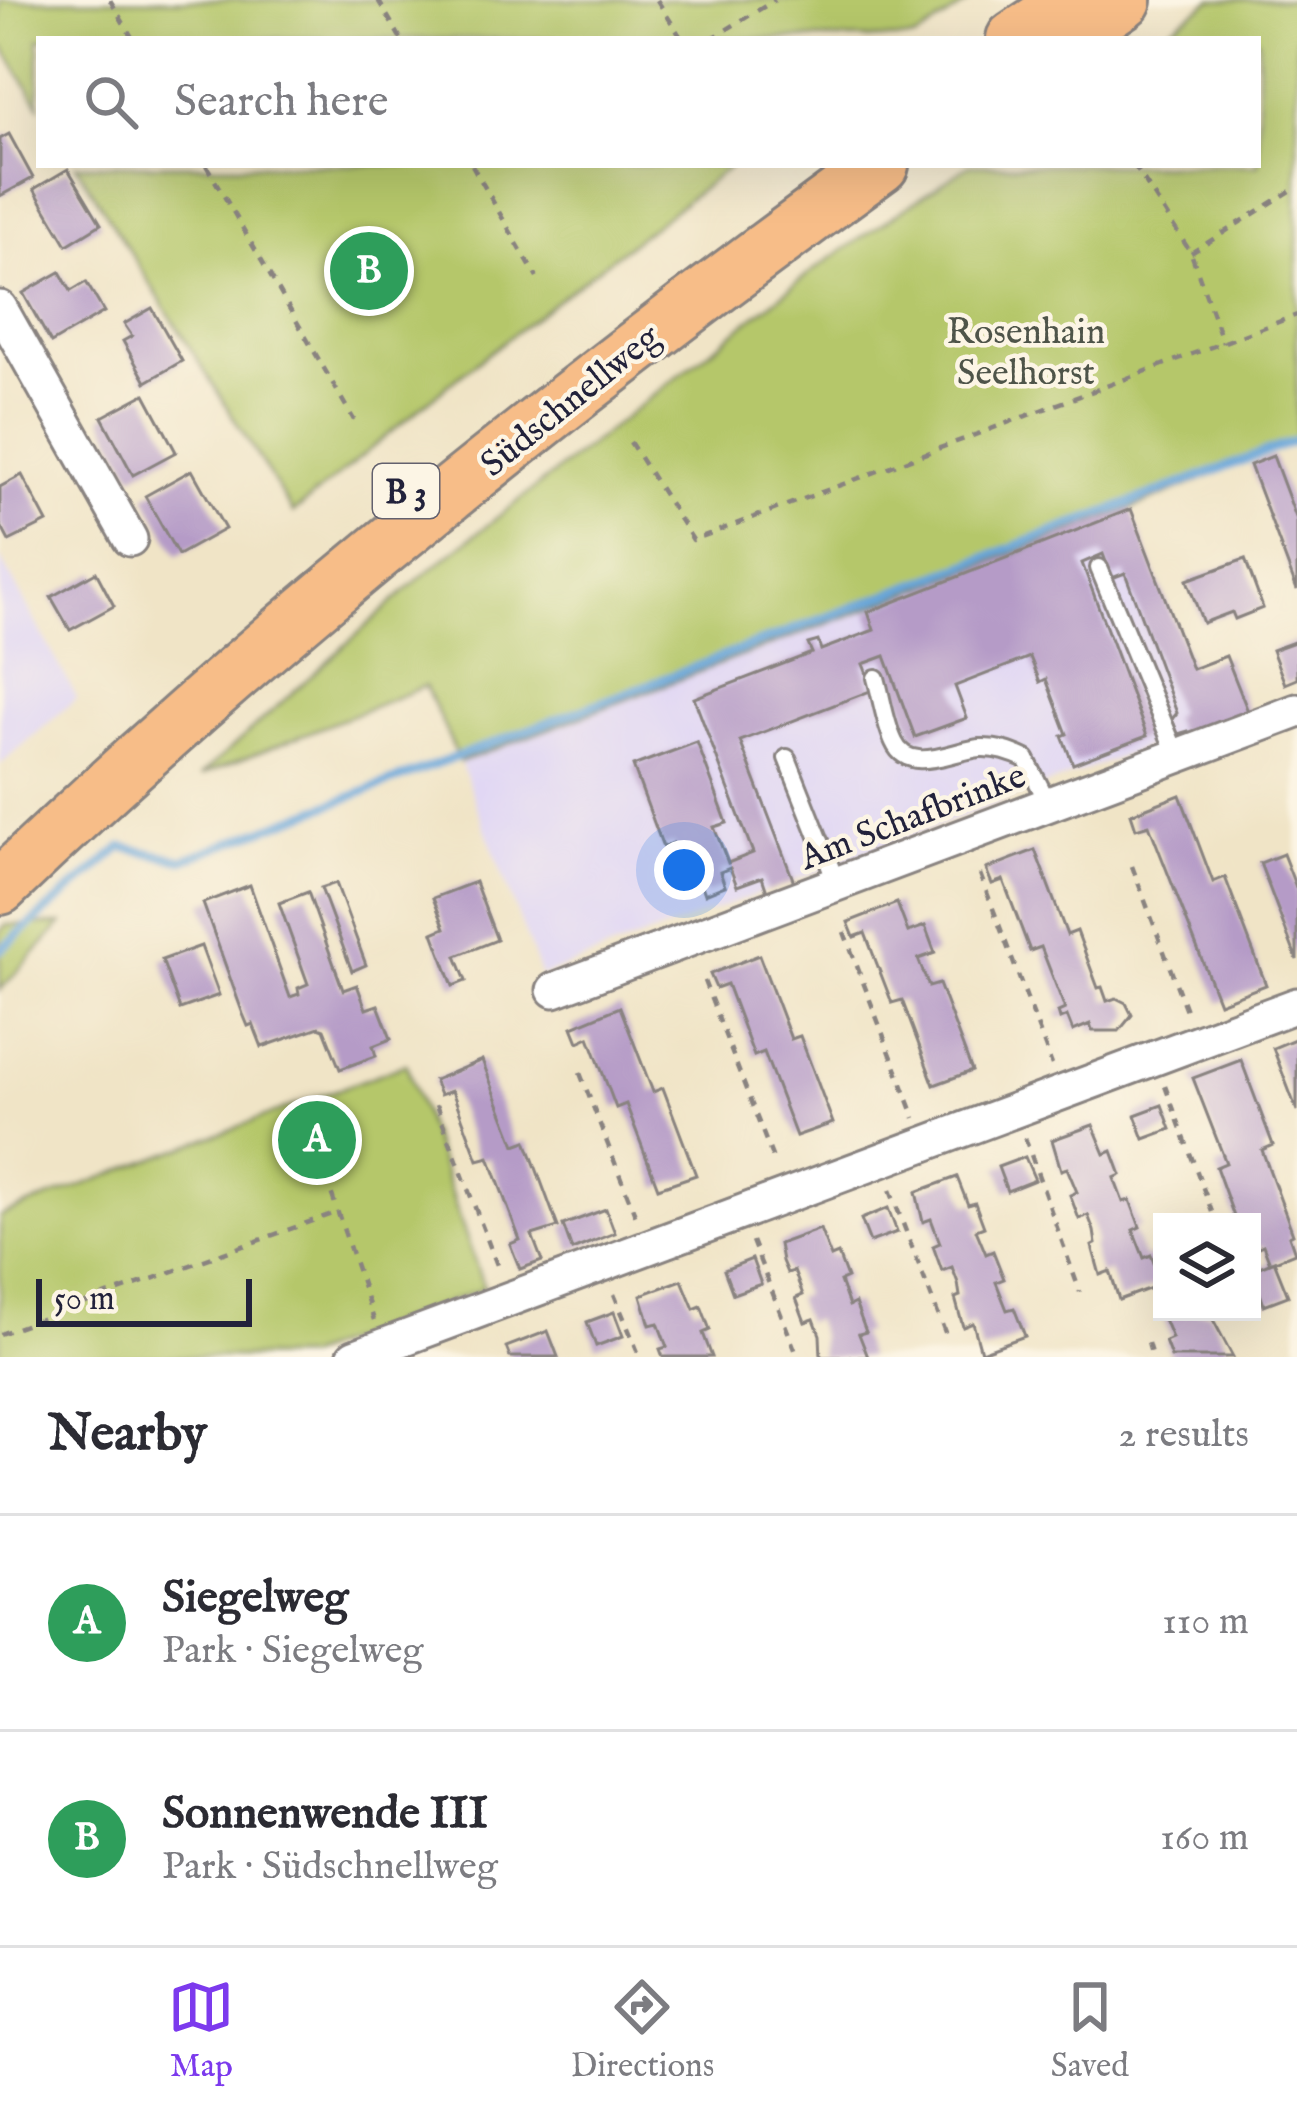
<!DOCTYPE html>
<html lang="en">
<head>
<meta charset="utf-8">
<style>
  :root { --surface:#fff; --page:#f2f2f3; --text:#2b2b33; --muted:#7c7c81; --line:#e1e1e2; --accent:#7c3aed }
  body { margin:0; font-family:"IM FELL English",serif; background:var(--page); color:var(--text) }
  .controls { position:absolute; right:36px; bottom:36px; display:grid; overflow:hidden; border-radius:0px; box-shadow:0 12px 48px #0002 }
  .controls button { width:108px; height:108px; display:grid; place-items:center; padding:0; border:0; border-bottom:3px solid var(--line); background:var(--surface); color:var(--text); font:60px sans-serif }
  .scale { position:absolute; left:36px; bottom:30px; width:216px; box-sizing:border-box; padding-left:12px; border:6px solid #22223b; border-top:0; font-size:33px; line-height:42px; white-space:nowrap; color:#22223b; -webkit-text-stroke:9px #fcf5e5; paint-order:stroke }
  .you { position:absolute; left:684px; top:870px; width:42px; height:42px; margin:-30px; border:9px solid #fff; border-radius:50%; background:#1a73e8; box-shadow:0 0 0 18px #1a73e833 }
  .badge { display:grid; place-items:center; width:78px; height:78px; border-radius:50%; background:var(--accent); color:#fff; font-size:39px; font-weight:700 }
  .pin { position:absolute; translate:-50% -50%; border:6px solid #fff; box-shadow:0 3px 12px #0006 }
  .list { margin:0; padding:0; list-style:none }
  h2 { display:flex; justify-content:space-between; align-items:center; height:156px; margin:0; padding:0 48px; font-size:51px }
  h2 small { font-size:39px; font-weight:400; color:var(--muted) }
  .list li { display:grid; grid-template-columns:78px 1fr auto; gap:36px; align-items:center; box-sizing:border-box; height:216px; padding:0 48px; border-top:3px solid var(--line) }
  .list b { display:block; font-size:45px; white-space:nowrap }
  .list p { margin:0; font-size:39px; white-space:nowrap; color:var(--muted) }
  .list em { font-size:39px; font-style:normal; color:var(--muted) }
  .icon { flex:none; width:66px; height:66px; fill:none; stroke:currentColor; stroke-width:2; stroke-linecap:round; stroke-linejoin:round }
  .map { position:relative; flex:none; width:1297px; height:1357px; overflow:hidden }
  .search { position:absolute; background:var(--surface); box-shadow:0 12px 48px #0002; left:36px; right:36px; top:36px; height:132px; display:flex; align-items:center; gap:30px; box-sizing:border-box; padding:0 42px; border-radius:0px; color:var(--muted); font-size:45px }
  .sheet { height:588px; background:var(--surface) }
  nav { display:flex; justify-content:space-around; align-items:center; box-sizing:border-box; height:168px; border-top:3px solid var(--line); background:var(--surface); font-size:33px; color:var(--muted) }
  nav a { display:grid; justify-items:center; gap:6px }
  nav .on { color:var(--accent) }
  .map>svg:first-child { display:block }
</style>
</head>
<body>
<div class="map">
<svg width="1297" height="1357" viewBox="0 0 1297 1357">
  <rect width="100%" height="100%" fill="#fcf5e5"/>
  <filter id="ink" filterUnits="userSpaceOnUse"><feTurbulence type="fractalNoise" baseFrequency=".00833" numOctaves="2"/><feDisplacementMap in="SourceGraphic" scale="24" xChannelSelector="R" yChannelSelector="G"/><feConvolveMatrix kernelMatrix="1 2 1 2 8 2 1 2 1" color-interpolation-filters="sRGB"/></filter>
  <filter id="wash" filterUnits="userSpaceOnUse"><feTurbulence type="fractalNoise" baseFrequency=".004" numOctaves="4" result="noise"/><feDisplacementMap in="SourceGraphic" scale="48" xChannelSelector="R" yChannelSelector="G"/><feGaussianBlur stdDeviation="2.7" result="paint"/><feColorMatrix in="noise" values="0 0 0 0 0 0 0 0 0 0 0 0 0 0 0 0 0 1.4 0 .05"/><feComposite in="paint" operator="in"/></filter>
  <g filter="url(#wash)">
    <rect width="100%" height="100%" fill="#f0e4c6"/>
    <g fill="#dfd5f5">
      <polygon points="1131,509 1192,669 1188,731 541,976 460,762"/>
      <polygon points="0,557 77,698 0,765"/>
    </g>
    <g fill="#b5c76b" stroke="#6c7453" stroke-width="3">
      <polygon points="0,0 972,0 915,39 39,39 39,105 0,42"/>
      <polygon points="1212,0 1297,0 1297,440 1131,509 460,762 425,686 200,776 421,577 815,269 969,165 1258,165 1258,39 1154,39"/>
      <polygon points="76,165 732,165 459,376 293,513"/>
      <polygon points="62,924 0,990 0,931 6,925"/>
      <polygon points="406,1064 484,1288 305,1357 0,1357 0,1216"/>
    </g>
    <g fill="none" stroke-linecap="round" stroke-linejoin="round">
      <polyline stroke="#67a5d9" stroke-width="9" points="0,950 122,847 183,860 1297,440"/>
    </g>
    <g id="blocks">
      <g fill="#b59bc7">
        <polygon points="9,134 33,178 0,196 0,139"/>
        <polygon points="68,169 101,224 67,245 34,189"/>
        <polygon points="60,272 71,291 86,282 104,312 51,343 23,293"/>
        <polygon points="152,308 182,361 146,382 123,341 132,336 124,324"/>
        <polygon points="145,394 176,452 133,475 102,417"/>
        <polygon points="1273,456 1297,520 1297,590 1250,465"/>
        <polygon points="192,470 225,529 178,555 145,496"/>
        <polygon points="22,475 47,522 9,541 0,524 0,487"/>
        <polygon points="1131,509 1192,669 1226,656 1251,719 1192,741 1188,731 1178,734 1172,719 1177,713 1125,573 1112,578 1103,554 1082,563 1147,736 1073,764 1062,736 1067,734 1046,679 1040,682 1030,657 955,686 967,718 915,737 885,656 863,664 873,690 740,741 794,882 767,892 762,877 737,886 730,868 720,872 725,886 705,894 700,880 689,884 673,843 663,847 633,766 697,742 727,823 714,827 728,863 753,853 694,698 812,653 808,644 818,641 821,650 874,630 868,612"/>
        <polygon points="1245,559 1263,608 1235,619 1232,612 1203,623 1187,580"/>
        <polygon points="96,572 114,606 70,630 51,597"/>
        <polygon points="1297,641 1297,679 1285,684 1272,650"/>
        <polygon points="1180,795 1213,882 1225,877 1266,985 1219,1003 1149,825 1136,829 1131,814"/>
        <polygon points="1035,850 1067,935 1077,931 1098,988 1102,987 1107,1001 1116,998 1126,1003 1132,1015 1119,1031 1092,1031 1090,1024 1073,1031 1067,1016 1060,1019 1058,1012 1065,1009 1041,947 1030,951 1003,880 992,884 986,869"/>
        <polygon points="1283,854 1297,890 1297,960 1260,863"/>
        <polygon points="475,882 497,940 456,956 466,981 453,986 433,933 445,928 433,898"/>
        <polygon points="336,883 366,965 352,971 321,888"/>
        <polygon points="250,885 290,997 299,994 298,988 308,984 279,903 308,892 343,990 357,985 366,1009 378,1005 391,1039 373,1046 376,1056 340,1069 324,1029 319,1027 262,1047 253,1024 248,1026 243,1014 203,903"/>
        <polygon points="897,903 908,932 925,926 935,953 918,959 929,987 939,984 972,1071 934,1085 902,1000 892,1003 865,933 854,937 848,922"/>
        <polygon points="201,946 219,995 180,1009 162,960"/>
        <polygon points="759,955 791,1039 800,1036 833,1123 796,1136 764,1052 754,1056 727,984 716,988 710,974"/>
        <polygon points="620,1007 653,1092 663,1088 696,1175 658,1188 626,1104 616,1108 589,1037 578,1042 572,1027"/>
        <polygon points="1297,1038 1297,1111 1273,1048"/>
        <polygon points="482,1060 515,1145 526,1141 558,1227 532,1235 542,1261 520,1269 510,1244 520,1240 489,1157 478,1160 452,1091 440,1095 434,1080"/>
        <polygon points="1241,1060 1273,1145 1262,1150 1293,1234 1289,1236 1295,1253 1270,1263 1263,1245 1252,1250 1252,1222 1236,1222 1216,1167 1226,1163 1193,1078"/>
        <polygon points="1162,1105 1171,1129 1144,1139 1135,1115"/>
        <polygon points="1093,1125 1105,1154 1112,1151 1121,1175 1114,1178 1123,1202 1130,1200 1140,1227 1133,1230 1144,1258 1151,1255 1162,1284 1119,1300 1110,1271 1100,1275 1092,1246 1096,1244 1094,1231 1088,1215 1079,1219 1070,1195 1077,1192 1067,1168 1061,1170 1052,1140"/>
        <polygon points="1025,1157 1035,1180 1007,1191 998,1167"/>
        <polygon points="957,1177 968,1205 975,1203 984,1227 976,1230 986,1254 993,1251 1004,1279 996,1282 1007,1310 1014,1308 1025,1336 981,1352 973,1323 963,1327 955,1298 960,1296 958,1283 952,1267 942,1271 933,1246 940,1243 931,1219 923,1222 916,1192"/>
        <polygon points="888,1208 897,1232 870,1242 861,1219"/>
        <polygon points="606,1209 615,1233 572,1250 563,1225"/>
        <polygon points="820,1229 831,1257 838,1254 847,1278 840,1281 849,1306 855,1303 866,1332 859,1334 868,1357 821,1357 820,1335 814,1319 805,1322 796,1298 803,1295 794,1271 787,1273 782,1261 779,1244"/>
        <polygon points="752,1259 761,1284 733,1294 724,1270"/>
        <polygon points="1274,1261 1288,1296 1264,1305 1252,1270"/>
        <polygon points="682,1280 694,1309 701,1306 710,1330 703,1333 712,1357 663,1357 660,1349 667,1347 658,1323 650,1325 641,1295"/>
        <polygon points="614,1312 623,1336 596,1346 587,1322"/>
        <polygon points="1182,1312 1209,1312 1233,1357 1171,1357 1165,1341 1172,1338 1164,1319"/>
        <polygon points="548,1331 558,1357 510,1357 506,1347"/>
      </g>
    </g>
  </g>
  <g filter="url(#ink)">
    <use href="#blocks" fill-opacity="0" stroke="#898380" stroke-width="3"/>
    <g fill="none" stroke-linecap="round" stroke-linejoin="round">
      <defs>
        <g id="service">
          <polyline points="1099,568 1177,756"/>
          <path d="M876 678C882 699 885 723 894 742 909 776 954 750 980 748 997 747 1011 752 1026 759L1049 805"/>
          <polyline points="787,758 837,884"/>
        </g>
        <g id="minor">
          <polyline points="0,308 130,539"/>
          <polyline points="554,990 1297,711"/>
          <polyline points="354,1357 1297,1005"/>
        </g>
        <g id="trunk">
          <polyline points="1014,39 1072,0"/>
          <polyline points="1066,39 1124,0"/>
          <path d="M0 887C275 624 574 388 881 165"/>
        </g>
      </defs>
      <use href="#service" stroke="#898380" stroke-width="22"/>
      <use href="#minor" stroke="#898380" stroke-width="39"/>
      <use href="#trunk" stroke="#898380" stroke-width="60"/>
      <g stroke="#898380" stroke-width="4.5" stroke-dasharray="9 9" stroke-linecap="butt">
        <polyline points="110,0 133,39"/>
        <polyline points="378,0 401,39"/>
        <polyline points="657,0 682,39"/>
        <polyline points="711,39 775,0"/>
        <polyline points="206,165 354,420"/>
        <polyline points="472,165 537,278"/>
        <polyline points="1134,165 1191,253 1223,343"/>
        <polyline points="1191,253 1297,187"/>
        <polyline points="630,442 693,540 1297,315"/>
        <polyline points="1132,866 1187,1013"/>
        <polyline points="980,874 1052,1065"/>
        <polyline points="844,932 915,1118"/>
        <polyline points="704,981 775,1164"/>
        <polyline points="580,1073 638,1222"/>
        <polyline points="1165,1086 1212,1212"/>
        <polyline points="436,1105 500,1273"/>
        <polyline points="303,1109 374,1320"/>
        <polyline points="1025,1138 1080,1292"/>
        <polyline points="890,1190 948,1340"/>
        <polyline points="752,1241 798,1357"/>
        <polyline points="614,1294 640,1357"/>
        <polyline points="0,1334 337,1212"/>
        <polyline points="1148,1343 1152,1357"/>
      </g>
      <use href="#service" stroke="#fff" stroke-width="16"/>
      <use href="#minor" stroke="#fff" stroke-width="33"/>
      <use href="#trunk" stroke="#f7bd88" stroke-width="54"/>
    </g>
  </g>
  <g text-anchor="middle" stroke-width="9" stroke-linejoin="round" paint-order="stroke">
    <rect fill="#fcf5e5" stroke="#63616e" stroke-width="3" x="373" y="464" width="66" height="54" rx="9"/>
    <g font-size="33" font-weight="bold" fill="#22223b">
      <text x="406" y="503">B 3</text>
    </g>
    <g font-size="36" fill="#4e5449" stroke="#fcf5e5">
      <text x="1026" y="343">Rosenhain<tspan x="1026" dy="41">Seelhorst</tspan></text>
    </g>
    <g font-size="36" fill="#22223b" stroke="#fcf5e5">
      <text transform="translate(569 399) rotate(-39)" y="13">Südschnellweg</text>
      <text transform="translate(912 815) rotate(-21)" y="13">Am Schafbrinke</text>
    </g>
  </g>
</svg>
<div class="controls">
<button><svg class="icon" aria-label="layers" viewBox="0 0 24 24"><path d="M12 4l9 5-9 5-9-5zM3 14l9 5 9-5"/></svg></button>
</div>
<div class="scale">50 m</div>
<div class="you"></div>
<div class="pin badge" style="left:317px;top:1140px;background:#2e9e5b">A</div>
<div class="pin badge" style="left:369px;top:271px;background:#2e9e5b">B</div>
<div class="search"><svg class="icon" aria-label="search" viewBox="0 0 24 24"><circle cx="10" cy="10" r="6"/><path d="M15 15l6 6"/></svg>Search here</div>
</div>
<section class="sheet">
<h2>Nearby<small>2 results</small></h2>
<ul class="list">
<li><span class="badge" style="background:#2e9e5b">A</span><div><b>Siegelweg</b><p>Park · Siegelweg</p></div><em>110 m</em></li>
<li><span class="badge" style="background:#2e9e5b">B</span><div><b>Sonnenwende III</b><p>Park · Südschnellweg</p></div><em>160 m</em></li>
</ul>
</section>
<nav>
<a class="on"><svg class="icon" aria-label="map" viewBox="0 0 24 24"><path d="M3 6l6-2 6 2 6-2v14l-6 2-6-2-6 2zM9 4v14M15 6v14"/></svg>Map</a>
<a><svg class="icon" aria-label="directions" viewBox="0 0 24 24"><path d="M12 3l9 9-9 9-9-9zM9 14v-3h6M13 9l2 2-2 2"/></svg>Directions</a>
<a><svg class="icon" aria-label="saved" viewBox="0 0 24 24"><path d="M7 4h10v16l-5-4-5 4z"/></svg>Saved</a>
</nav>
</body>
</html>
